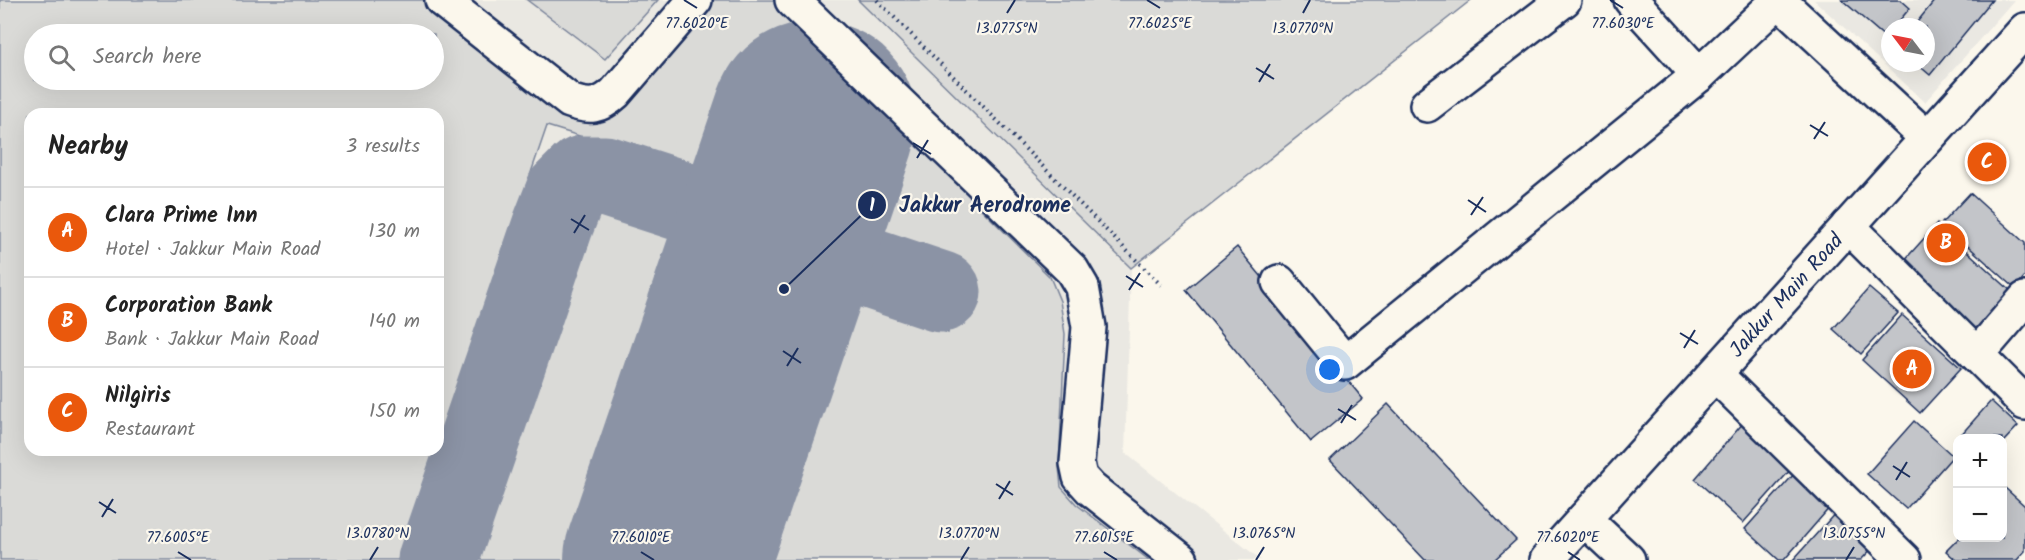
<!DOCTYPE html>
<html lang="en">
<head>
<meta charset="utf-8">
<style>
  :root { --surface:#fff; --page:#f2f2f2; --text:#222; --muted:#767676; --line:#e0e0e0; --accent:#ea580c }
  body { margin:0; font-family:Kalam,sans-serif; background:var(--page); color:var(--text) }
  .controls { position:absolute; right:18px; bottom:18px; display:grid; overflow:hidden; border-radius:12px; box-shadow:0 6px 24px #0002 }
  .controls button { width:54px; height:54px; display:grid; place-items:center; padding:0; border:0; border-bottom:2px solid var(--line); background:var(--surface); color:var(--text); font:30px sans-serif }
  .compass { position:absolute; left:1881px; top:18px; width:54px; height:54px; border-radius:50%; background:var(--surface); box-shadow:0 6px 24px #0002; rotate:302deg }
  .you { position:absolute; left:1330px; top:370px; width:21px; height:21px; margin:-15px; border:4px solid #fff; border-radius:50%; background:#1a73e8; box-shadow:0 0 0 9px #1a73e833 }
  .badge { display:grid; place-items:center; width:39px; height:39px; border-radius:50%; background:var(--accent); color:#fff; font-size:20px; font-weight:700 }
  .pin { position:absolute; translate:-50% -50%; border:3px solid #fff; box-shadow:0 2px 6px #0006 }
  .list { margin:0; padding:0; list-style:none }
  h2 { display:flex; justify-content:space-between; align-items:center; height:78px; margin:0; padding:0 24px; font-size:26px }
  h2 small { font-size:20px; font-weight:400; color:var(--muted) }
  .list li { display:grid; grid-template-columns:39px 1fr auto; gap:18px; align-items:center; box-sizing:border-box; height:90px; padding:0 24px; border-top:2px solid var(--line) }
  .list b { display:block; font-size:22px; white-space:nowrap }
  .list p { margin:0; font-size:20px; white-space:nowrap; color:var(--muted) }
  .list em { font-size:20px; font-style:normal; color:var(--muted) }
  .icon { flex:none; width:33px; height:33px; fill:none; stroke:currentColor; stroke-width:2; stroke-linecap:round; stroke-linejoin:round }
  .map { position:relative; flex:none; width:2025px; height:560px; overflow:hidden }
  .search { position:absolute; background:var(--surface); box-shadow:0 6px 24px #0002; left:24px; top:24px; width:420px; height:66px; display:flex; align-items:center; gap:15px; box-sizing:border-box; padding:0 21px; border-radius:33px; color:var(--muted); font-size:22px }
  .panel { position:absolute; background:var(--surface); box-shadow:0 6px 24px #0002; left:24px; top:108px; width:420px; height:348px; border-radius:18px }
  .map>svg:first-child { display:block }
</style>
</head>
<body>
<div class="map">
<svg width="2025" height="560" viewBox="0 0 2025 560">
  <rect width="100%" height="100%" fill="#fbf7ec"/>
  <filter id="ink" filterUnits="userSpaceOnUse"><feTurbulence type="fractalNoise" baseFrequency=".0167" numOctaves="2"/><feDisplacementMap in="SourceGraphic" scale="12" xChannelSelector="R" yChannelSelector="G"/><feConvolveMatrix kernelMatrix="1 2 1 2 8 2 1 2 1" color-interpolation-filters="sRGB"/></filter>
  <g filter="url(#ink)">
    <g fill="#eae8e2" fill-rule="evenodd">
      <path d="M0 0H527L605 59 658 0H858L1131 268 1125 453 1261 560H0ZM34 34H434V80H34ZM30 114H438V450H30Z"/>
      <path d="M1814 0H2014L1925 102ZM1890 27H1926V63H1890Z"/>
    </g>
    <g fill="#dadad7" stroke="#7a849a" stroke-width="1.5" fill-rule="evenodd">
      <path d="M0 0H426L574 115 703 0H778L974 188 972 200 1050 277 1060 301 1065 334 1059 467 1061 487 1076 504 1149 560H712L804 293 815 287H822L948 333 960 264 834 221 831 206 856 129 767 97C763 110 762 126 756 138 745 159 717 171 696 172L547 126 438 444V114H30V450H436L398 560H0ZM34 34H434V80H34Z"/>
      <polygon points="527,0 658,0 605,59"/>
      <polygon points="858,0 1471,0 1131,268"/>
      <polygon points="607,211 697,245 708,255 712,268 611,560 469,560 583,225 590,216"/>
    </g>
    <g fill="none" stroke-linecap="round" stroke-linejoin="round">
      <g stroke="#8b93a5" stroke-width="81">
        <path d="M765 270C778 250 786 244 810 248L941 292"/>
        <path d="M438 560 553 225 565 194 583 176H605L744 221C761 234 764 249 765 270"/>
      </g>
      <polyline stroke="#8b93a5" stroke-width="204" points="666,560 815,123"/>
    </g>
    <g fill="#c3c5c9" stroke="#1b2f5e" stroke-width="1.5">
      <polygon points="1842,0 1901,0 1910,8 1894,27 1890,27 1885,37"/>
      <polygon points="1935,0 1992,0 1930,75 1916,63 1926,63 1926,27 1913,27"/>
      <polygon points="1970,193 2025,243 2025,276 2015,288 1942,223"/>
      <polygon points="1937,224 2022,301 1986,341 1901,264"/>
      <polygon points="1237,247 1363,399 1311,442 1186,290"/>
      <polygon points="1869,288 1898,313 1861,354 1833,329"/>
      <polygon points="1902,315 1961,368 1920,413 1862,360"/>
      <polygon points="1991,401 2018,426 2002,443 2002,438 1958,438"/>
      <polygon points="1388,404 1516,540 1494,560 1425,560 1330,460"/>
      <polygon points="1914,421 1953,456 1906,509 1867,474"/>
      <polygon points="1744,422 1793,467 1743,523 1695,479"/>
      <polygon points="1795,473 1831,506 1784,560 1779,560 1745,529"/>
      <polygon points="2004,487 2025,506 2025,551 2017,560 1956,560 1946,551 1959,538 2002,538"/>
      <polygon points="1838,510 1876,544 1861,560 1793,560"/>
    </g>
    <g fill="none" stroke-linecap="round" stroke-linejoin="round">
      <defs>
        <g id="minor">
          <path d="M442 0 570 101C589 108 600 107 615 93L695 0"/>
          <polyline points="792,0 1072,270 1082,287 1089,327 1077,463 1080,477 1091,489 1181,560"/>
          <polyline points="1631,0 1699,75"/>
          <polyline points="1778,0 1927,138"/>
          <polyline points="1427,105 1564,0"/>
          <polyline points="1848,226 2025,403"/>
          <polyline points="1279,282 1345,363 1699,75 1778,1"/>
          <polyline points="1977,355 2025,299"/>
          <polyline points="1715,374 1904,560"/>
          <polyline points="1584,519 1628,560"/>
          <polyline points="1547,560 2025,30"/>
        </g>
      </defs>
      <use href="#minor" stroke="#1b2f5e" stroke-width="38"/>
      <polyline stroke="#1b2f5e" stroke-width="4" stroke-dasharray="1.5 4.5" stroke-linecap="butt" points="877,0 1161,285"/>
      <use href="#minor" stroke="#fbf7ec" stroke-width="33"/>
    </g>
  </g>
  <path fill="none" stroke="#1b2f5e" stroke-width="2" d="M684 0 697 8M1147 0 1160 8M1610 0 1623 8M1007 13 1015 0M1303 13 1310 0M1256 68 1274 79M1259 82 1270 64M1810 125 1828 136M1814 139 1825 122M913 143 931 154M917 158 928 140M1468 200 1486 212M1471 215 1483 197M571 219 589 230M574 233 585 215M1126 276 1143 287M1129 290 1140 273M1680 333 1698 344M1684 348 1695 330M783 351 801 363M787 366 798 348M1338 409 1356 420M1341 423 1352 405M1893 466 1910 477M1896 480 1907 462M996 484 1013 495M999 499 1010 481M99 502 116 513M102 517 113 499M178 552 191 560M641 552 654 560M1104 552 1117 560M1568 552 1580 560M370 560 378 547M961 560 969 547M1256 560 1264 547M1846 560 1854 547"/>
  <g text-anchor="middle" stroke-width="4.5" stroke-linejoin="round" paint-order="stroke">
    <g font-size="21" fill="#1b2f5e" stroke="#fbf7ec">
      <text transform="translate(1786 295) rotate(-48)" y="7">Jakkur Main Road</text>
    </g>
  </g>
  <g font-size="15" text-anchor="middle" fill="#1b2f5e" stroke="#fbf7ec" stroke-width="4.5" stroke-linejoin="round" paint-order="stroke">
    <text x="1160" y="28">77.6025°E</text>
    <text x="1623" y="28">77.6030°E</text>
    <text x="697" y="28">77.6020°E</text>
    <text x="1007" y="33">13.0775°N</text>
    <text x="1303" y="33">13.0770°N</text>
    <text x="378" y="538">13.0780°N</text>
    <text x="969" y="538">13.0770°N</text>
    <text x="1264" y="538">13.0765°N</text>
    <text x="1854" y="538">13.0755°N</text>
    <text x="178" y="542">77.6005°E</text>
    <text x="641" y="542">77.6010°E</text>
    <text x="1104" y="542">77.6015°E</text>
    <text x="1568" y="542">77.6020°E</text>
  </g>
  <path fill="none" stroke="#1b2f5e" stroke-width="2" d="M784 289L872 205"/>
  <g fill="#1b2f5e" stroke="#fbf7ec" stroke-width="2">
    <circle cx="784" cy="289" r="6"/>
    <circle cx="872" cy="205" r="15"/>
  </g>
  <g font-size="18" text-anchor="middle" font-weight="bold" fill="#fff">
    <text x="872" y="211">1</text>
  </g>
  <g font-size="22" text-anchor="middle" font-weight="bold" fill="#1b2f5e" stroke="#fbf7ec" stroke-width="4.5" stroke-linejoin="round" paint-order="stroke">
    <text x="985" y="212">Jakkur Aerodrome</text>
  </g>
</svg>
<div class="controls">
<button>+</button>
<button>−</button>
</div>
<svg class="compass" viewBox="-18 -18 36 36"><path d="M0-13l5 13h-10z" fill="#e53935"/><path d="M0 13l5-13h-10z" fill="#767676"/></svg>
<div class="you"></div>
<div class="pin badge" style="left:1912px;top:369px">A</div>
<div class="pin badge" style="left:1946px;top:243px">B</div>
<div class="pin badge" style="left:1987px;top:162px">C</div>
<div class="search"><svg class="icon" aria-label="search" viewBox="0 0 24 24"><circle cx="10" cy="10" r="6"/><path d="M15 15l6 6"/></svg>Search here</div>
<section class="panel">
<h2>Nearby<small>3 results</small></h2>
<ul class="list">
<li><span class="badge">A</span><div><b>Clara Prime Inn</b><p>Hotel · Jakkur Main Road</p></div><em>130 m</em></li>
<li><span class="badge">B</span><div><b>Corporation Bank</b><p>Bank · Jakkur Main Road</p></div><em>140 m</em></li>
<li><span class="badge">C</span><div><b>Nilgiris</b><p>Restaurant</p></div><em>150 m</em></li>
</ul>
</section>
</div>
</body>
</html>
